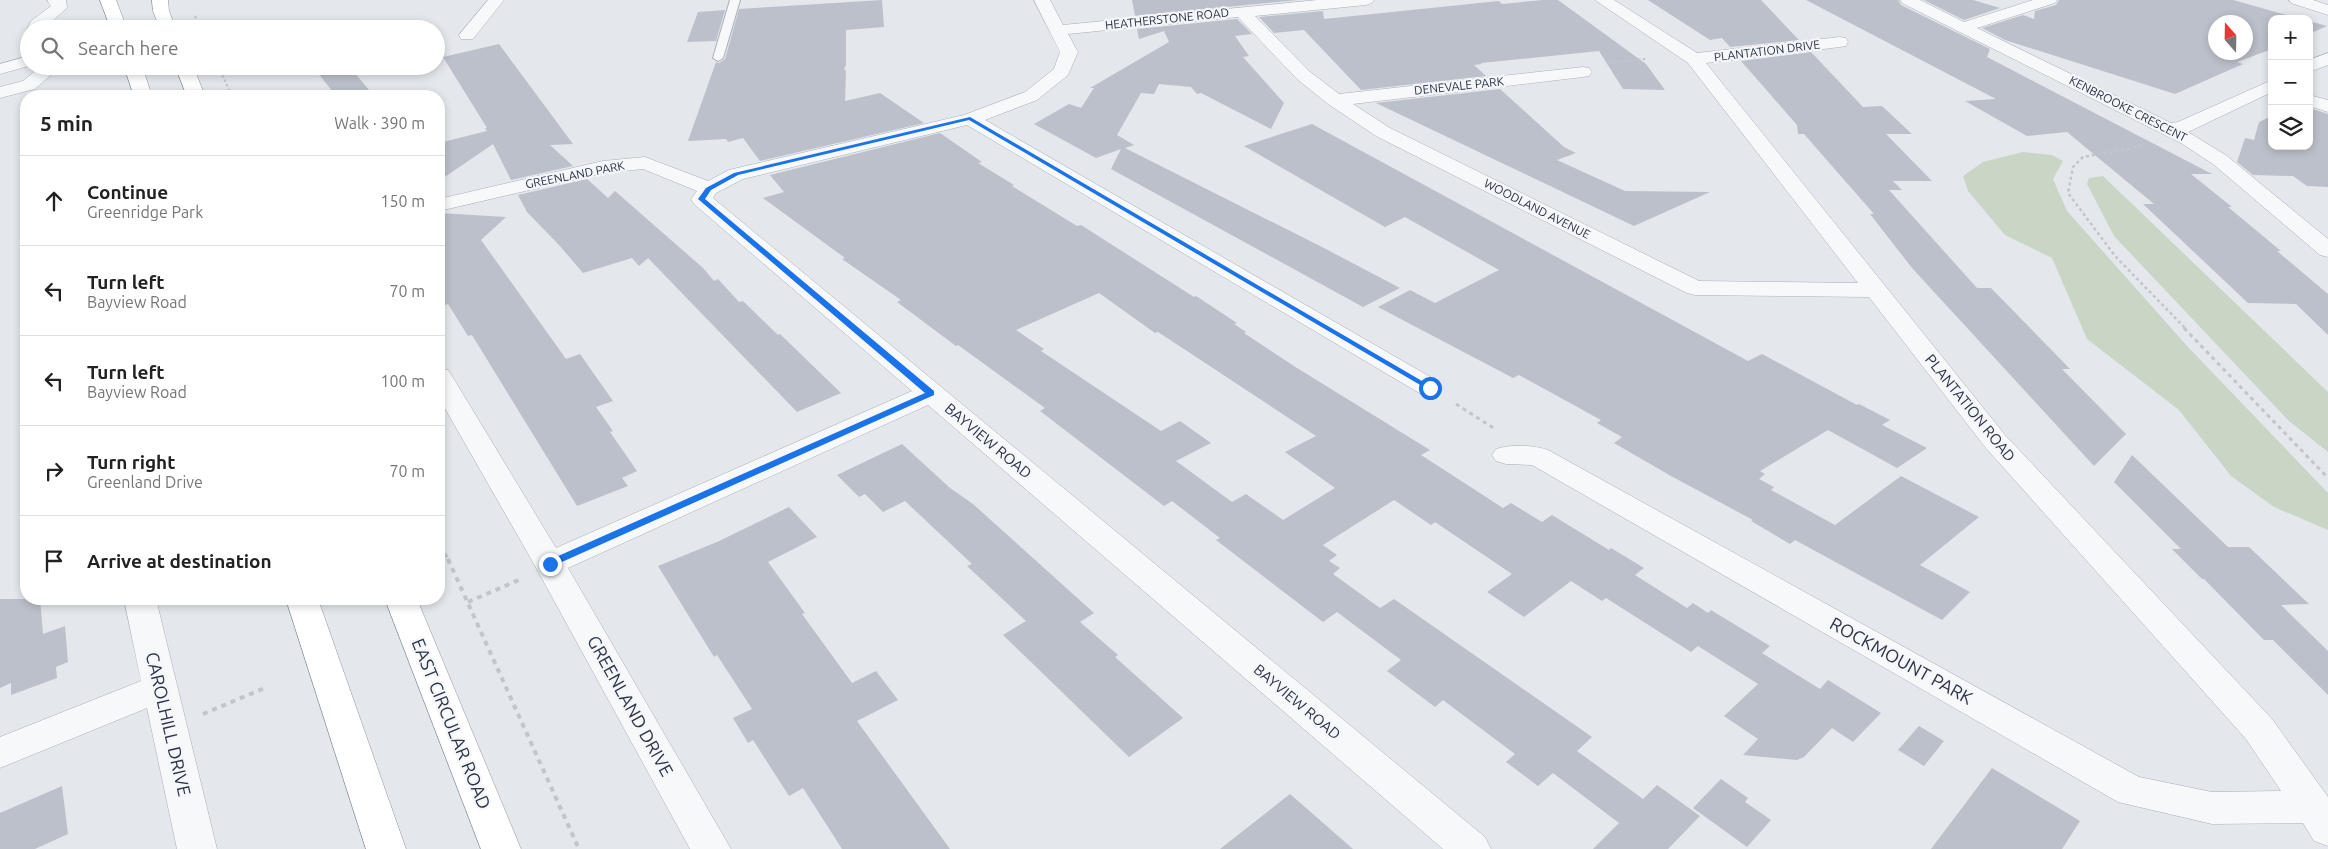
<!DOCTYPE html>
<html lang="en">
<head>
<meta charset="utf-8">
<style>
  :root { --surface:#fff; --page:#f6f6f6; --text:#222; --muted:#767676; --line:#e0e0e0 }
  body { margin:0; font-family:Ubuntu,sans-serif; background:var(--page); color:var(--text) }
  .controls { position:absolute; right:15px; top:15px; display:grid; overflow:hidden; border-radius:10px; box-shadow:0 2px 8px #0003 }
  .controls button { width:45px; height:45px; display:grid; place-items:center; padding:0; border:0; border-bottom:1px solid var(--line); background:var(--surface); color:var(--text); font:25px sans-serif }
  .compass { position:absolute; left:2208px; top:15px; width:45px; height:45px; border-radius:50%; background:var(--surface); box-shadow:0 2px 8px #0003; rotate:340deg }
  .stop { position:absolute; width:15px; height:15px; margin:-11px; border:4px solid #1a73e8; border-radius:50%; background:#fff }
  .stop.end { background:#1a73e8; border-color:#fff; box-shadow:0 1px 5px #0008 }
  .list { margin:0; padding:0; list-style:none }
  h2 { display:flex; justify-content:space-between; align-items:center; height:65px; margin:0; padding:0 20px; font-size:21px }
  h2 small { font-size:16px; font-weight:400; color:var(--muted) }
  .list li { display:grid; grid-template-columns:32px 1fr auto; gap:15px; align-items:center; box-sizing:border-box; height:90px; padding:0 20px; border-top:1px solid var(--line) }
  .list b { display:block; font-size:19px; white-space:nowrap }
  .list p { margin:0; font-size:16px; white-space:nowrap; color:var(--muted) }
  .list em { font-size:16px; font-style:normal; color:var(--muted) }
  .icon { flex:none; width:28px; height:28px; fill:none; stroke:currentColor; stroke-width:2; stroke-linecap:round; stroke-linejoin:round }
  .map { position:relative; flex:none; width:2328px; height:849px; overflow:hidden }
  .search { position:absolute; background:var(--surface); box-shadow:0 2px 8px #0003; left:20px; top:20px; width:425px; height:55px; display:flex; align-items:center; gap:12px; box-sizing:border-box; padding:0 18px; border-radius:28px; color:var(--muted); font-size:19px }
  .panel { position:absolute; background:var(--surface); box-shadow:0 2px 8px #0003; left:20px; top:90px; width:425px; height:515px; border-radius:20px }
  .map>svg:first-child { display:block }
</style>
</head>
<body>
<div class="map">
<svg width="2328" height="849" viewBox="0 0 2328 849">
  <rect width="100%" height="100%" fill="#e4e7ec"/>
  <g fill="#c9d6c5">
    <polygon points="2023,152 2052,155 2063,161 2053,179 2067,211 2188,347 2328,493 2328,530 2274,507 2231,476 2179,410 2087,339 2052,258 2005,235 1968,191 1963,176 1983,162"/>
    <polygon points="2103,176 2328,392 2328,452 2289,421 2114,236 2087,184 2089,178"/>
  </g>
  <g fill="#bbc0ca" fill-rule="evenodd">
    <polygon points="882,0 884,27 846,30 846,65 844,69 846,71 845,101 880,93 924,123 760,161 743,138 728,142 726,139 688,141 716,62 719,63 725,59 739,9"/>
    <polygon points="1132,0 1298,0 1135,16"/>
    <polygon points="1543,0 1558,0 1646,64 1665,90 1623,89 1599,51 1481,63 1482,64 1474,65 1486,76 1361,90 1304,30 1274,33 1259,17 1323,11 1324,19 1499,1 1502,4"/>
    <polygon points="1648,0 1761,0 1799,40 1730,47 1722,38 1710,40"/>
    <polygon points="1806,0 1898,0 1901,5 1990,49 1987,57 2212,174 2191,174 2232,207 2228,207 2281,251 2277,251 2328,294 2328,335 2296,304 2248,303 2143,204 2154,204 2067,132 2027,136 1965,101 1996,99"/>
    <polygon points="1924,0 1973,0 2000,8 1964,20"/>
    <path d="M2059 0H2233L2300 19H2272V49L2237 62 2243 64 2175 94 2005 40 1982 28 2023 15 2034 19 2035 11 2056 5ZM2216 22H2246V52H2216Z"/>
    <polygon points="725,10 716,41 687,42 698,12"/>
    <polygon points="1237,19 1252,34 1235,36 1249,56 1243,57 1284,103 1271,129 1201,93 1197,94 1191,87 1159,84 1154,94 1141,93 1117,135 1134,145 1125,148 1320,246 1400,288 1363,307 1111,169 1121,149 1096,158 1034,124 1069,104 1081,108 1094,88 1090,88 1169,42 1164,31 1139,39 1137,29"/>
    <polygon points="2309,21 2327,26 2309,34"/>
    <polygon points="499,44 573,144 550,145 573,166 511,180 493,144 439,181 439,143 487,131 485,128 487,128 443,57"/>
    <polygon points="1811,52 1863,107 1882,106 1912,134 1886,134 1932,181 1893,181 1902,190 1889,190 1977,288 1991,288 2070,369 2062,369 2126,434 2094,466 1912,268 1870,214 1874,214 1804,134 1798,134 1797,125 1741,61"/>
    <polygon points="349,66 374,96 336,96 318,73"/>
    <polygon points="1500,89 1564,147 1576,153 1557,160 1625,191 1710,192 1634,226 1376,103"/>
    <polygon points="2309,108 2328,114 2328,187 2307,186 2293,176 2253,175 2237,162 2245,138 2254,140 2259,122 2272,116 2272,146 2309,146"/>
    <polygon points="1312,124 1748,361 1762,354 1857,405 1859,404 1890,420 1882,425 1927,448 1897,468 1828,430 1760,471 1765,474 1759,479 1774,487 1771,490 1835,525 1901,476 1979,517 1920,565 1970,592 1942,620 1795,540 1790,544 1751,521 1753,520 1671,476 1614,443 1622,437 1597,423 1601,420 1519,375 1513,378 1378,307 1410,290 1435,303 1499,270 1405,217 1385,227 1244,146"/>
    <path d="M940 133 982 162 978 163 1014 185 1012 186 1077 226 1081 225 1194 297 1196 296 1237 323 1234 324 1246 332 1244 333 1297 368 1430 450 1421 455 1503 508 1511 503 1542 522 1552 515 1609 550 1611 548 1644 568 1635 575 1687 608 1693 603 1708 613 1711 610 1770 646 1762 653 1820 689 1828 680 1881 713 1853 742 1832 728 1804 757 1797 760 1743 755 1758 739 1724 716 1758 684 1698 646 1691 652 1606 598 1602 601 1571 581 1524 617 1487 592 1512 574 1435 522 1431 525 1394 500 1323 545 1337 555 1329 561 1340 568 1333 574 1380 608 1394 599 1592 737 1577 751 1643 799 1657 785 1700 816 1668 849H1593L1619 823 1553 773 1538 786 1506 762 1515 754 1443 700 1435 707 1387 671 1401 660 1337 612 1323 622 1216 540 1220 538 1172 501 1164 506 1040 411 1045 408 958 345 956 346 897 302 901 300 842 259 845 258 763 198 784 192 770 175ZM1099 293 1155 333 1158 332 1187 351 1316 436 1285 452 1335 488 1283 520 1246 494 1232 502 1176 461 1211 443 1180 421 1161 431 1041 351 1044 349 1016 330Z"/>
    <polygon points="587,179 608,198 615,191 703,268 714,281 718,279 739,302 743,301 778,335 780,334 841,393 797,412 648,258 639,266 632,258 583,273 559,245 527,212 518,195"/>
    <polygon points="439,213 506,217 481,240 566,359 580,354 613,401 596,407 613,431 610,432 637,471 622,478 628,486 577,506 472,335 468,336 448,304 439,307"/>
    <polygon points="902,444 950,488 973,504 1094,613 1080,622 1118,655 1115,657 1183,718 1129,757 1003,635 1026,621 967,566 972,564 905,501 883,512 865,494 859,497 837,475"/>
    <polygon points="2132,455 2228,547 2249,547 2309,604 2281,605 2328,651 2328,695 2273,640 2264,640 2204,579 2202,579 2172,549 2181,549 2114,482"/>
    <polygon points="789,507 817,537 768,562 805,613 802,614 852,683 876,671 898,700 857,721 950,849 842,849 803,788 789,796 753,740 748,743 733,718 752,709 717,655 714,657 658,566 717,542"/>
    <polygon points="0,599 40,599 43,634 65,626 68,662 56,667 57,678 11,695 11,683 0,688"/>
    <polygon points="1919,726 1944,741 1924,766 1898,750"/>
    <polygon points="1992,768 2080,821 2062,849 1931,849"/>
    <polygon points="1721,779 1748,798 1745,802 1771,820 1747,847 1693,808"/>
    <polygon points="62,786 68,834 35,849 0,849 0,813"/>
    <polygon points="1290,794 1353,849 1220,849"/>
  </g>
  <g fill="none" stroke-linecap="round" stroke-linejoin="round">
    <defs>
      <polygon id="lane" points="730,0 740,0 723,58 718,61 713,58"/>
      <g id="street">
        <polygon points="47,0 66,0 67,8 43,29 29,29 29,32 27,29 31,21 51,6"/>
        <polygon points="488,0 504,0 473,39 461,39 459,35"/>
        <path d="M1034 0H1050L1063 25 1317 0H1374L1372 3 1366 5 1255 16 1309 71 1339 94 1583 67 1589 68 1592 72 1589 76 1583 77 1353 104 1390 128 1699 281 1858 283 1688 63 1595 0H1614L1697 53 1840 37 1846 38 1848 42 1846 46 1840 47 1706 63 2005 435 2272 719 2328 797V846L2314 841 2303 823 2212 824 2118 802 1532 465 1506 464 1496 461 1492 455 1496 449C1512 444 1532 445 1548 450L2139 777 2212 792 2281 791 2246 739 1985 447 1869 297 1695 295 1687 293 1376 136 1328 104 1297 79 1238 17 1068 34 1078 52 1068 75 1037 100 985 120 1439 382 1443 388 1439 394 1430 396 1421 394 967 125 743 179 716 193 713 198 1485 837 1491 849H1443L928 405 568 568 731 849H690L534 564 439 398V368L448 370 452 376 556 548 912 391 694 204 691 199 697 191 643 169 603 173 439 211V199L603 161 645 157 708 181 729 170 964 115 1025 92 1054 69 1060 52Z"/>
        <polygon points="1900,0 1920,0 1964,22 2033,0 2057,0 2055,3 1977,28 2171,123 2178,122 2272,80 2272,92 2188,132 2227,156 2328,239 2328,257 2320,255 2213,164 2181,143 1902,3"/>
        <polygon points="2289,0 2313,0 2328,5 2328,15 2291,3"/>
        <polygon points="2328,53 2328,65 2309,72 2309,60"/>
        <polygon points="29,56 29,66 48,66 53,73 35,89 0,98 0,87 23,81 34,72 29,66 0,74 0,64"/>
        <polygon points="2309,95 2328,100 2328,112 2309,106"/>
        <polygon points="124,599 156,599 217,849 177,849 147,708 0,768 0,737 141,681"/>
      </g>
      <g id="highway">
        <polygon points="100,0 116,0 127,29 111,29"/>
        <polygon points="152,0 168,0 169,11 176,29 160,29 153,11"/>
        <polygon points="124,66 142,66 152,96 134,96"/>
        <polygon points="175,66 193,66 205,96 187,96"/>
        <polygon points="286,599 318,599 406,849 366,849"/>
        <polygon points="385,599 417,599 521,849 481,849"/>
      </g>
    </defs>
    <use href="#lane" stroke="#a9aeb7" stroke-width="2"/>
    <use href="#street" stroke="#a9aeb7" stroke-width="1"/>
    <use href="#highway" stroke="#8b94a3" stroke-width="1"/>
    <g stroke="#c2c5cb" stroke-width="2" stroke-dasharray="2.5 2.5" stroke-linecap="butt">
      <polyline points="195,16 201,29"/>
      <polyline points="1608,63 1646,59"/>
      <polyline points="218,66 232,96"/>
    </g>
    <polyline stroke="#c2c5cb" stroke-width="2.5" stroke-dasharray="3 3" stroke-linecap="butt" points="2142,146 2083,157 2073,167 2068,193 2115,256 2186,329"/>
    <g stroke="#c2c5cb" stroke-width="3" stroke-dasharray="4 4" stroke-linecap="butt">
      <polyline points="2184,328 2328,478"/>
      <polyline points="1456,404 1495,429"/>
      <polyline points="439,539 448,560"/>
      <polyline points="439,555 445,553"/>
    </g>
    <g stroke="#c2c5cb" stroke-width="4" stroke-dasharray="5 5" stroke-linecap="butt">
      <polyline points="448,559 579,849"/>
      <polyline points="468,602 521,579"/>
      <polyline points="203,714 267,687"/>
    </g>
    <use href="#lane" fill="#f7f8fa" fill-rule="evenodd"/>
    <use href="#street" fill="#f7f8fa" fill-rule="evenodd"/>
    <use href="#highway" fill="#fff" fill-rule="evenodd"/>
  </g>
  <polygon fill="#1a73e8" points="970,117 1434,388 1427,389 969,120 738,175 711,190 705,199 934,391 934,395 553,566 547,566 547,561 925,393 698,199 706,188 734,173"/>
  <g text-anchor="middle" stroke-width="4.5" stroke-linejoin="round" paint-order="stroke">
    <g font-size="12" fill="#2b3445" stroke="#f4f6f9">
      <text transform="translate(1167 19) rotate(-6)" y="4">HEATHERSTONE ROAD</text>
      <text transform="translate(1767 51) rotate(-7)" y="4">PLANTATION DRIVE</text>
      <text transform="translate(1459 86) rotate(-6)" y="4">DENEVALE PARK</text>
      <text transform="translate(2128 109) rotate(27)" y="4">KENBROOKE CRESCENT</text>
      <text transform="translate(575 175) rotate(-11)" y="4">GREENLAND PARK</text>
      <text transform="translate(1537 209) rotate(27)" y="4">WOODLAND AVENUE</text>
    </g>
    <g font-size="15" fill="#2b3445" stroke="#f4f6f9">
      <text transform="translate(1970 408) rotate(51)" y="5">PLANTATION ROAD</text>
      <text transform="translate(988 441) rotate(40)" y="5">BAYVIEW ROAD</text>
      <text transform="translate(1297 702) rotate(40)" y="5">BAYVIEW ROAD</text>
    </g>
    <g font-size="18" fill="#2b3445" stroke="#f4f6f9">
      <text transform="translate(1901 661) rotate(29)" y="6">ROCKMOUNT PARK</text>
      <text transform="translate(630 706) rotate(61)" y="6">GREENLAND DRIVE</text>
      <text transform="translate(168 724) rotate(77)" y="6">CAROLHILL DRIVE</text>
      <text transform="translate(451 724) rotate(68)" y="6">EAST CIRCULAR ROAD</text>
    </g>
  </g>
</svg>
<div class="controls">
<button>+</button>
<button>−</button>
<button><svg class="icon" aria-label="layers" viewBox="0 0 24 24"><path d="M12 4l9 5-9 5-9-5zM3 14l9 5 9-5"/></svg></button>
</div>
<svg class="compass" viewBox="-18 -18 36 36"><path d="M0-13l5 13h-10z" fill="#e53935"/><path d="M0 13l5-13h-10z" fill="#767676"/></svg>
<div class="stop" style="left:1430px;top:388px"></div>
<div class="stop end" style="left:550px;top:564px"></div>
<div class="search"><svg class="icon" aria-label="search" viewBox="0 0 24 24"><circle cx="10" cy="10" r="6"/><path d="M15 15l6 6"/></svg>Search here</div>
<section class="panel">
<h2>5 min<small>Walk · 390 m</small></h2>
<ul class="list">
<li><svg class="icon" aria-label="ahead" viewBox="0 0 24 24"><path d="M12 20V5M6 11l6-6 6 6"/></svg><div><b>Continue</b><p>Greenridge Park</p></div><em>150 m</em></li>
<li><svg class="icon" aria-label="left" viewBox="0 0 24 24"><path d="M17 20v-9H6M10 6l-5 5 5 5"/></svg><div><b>Turn left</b><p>Bayview Road</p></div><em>70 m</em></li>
<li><svg class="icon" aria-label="left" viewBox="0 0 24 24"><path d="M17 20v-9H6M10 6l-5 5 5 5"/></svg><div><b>Turn left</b><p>Bayview Road</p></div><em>100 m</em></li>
<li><svg class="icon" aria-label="right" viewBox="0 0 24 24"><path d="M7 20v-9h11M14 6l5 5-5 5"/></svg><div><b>Turn right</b><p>Greenland Drive</p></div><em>70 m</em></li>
<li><svg class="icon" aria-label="arrive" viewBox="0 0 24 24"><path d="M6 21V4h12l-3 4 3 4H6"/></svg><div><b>Arrive at destination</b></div></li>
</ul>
</section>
</div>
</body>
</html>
